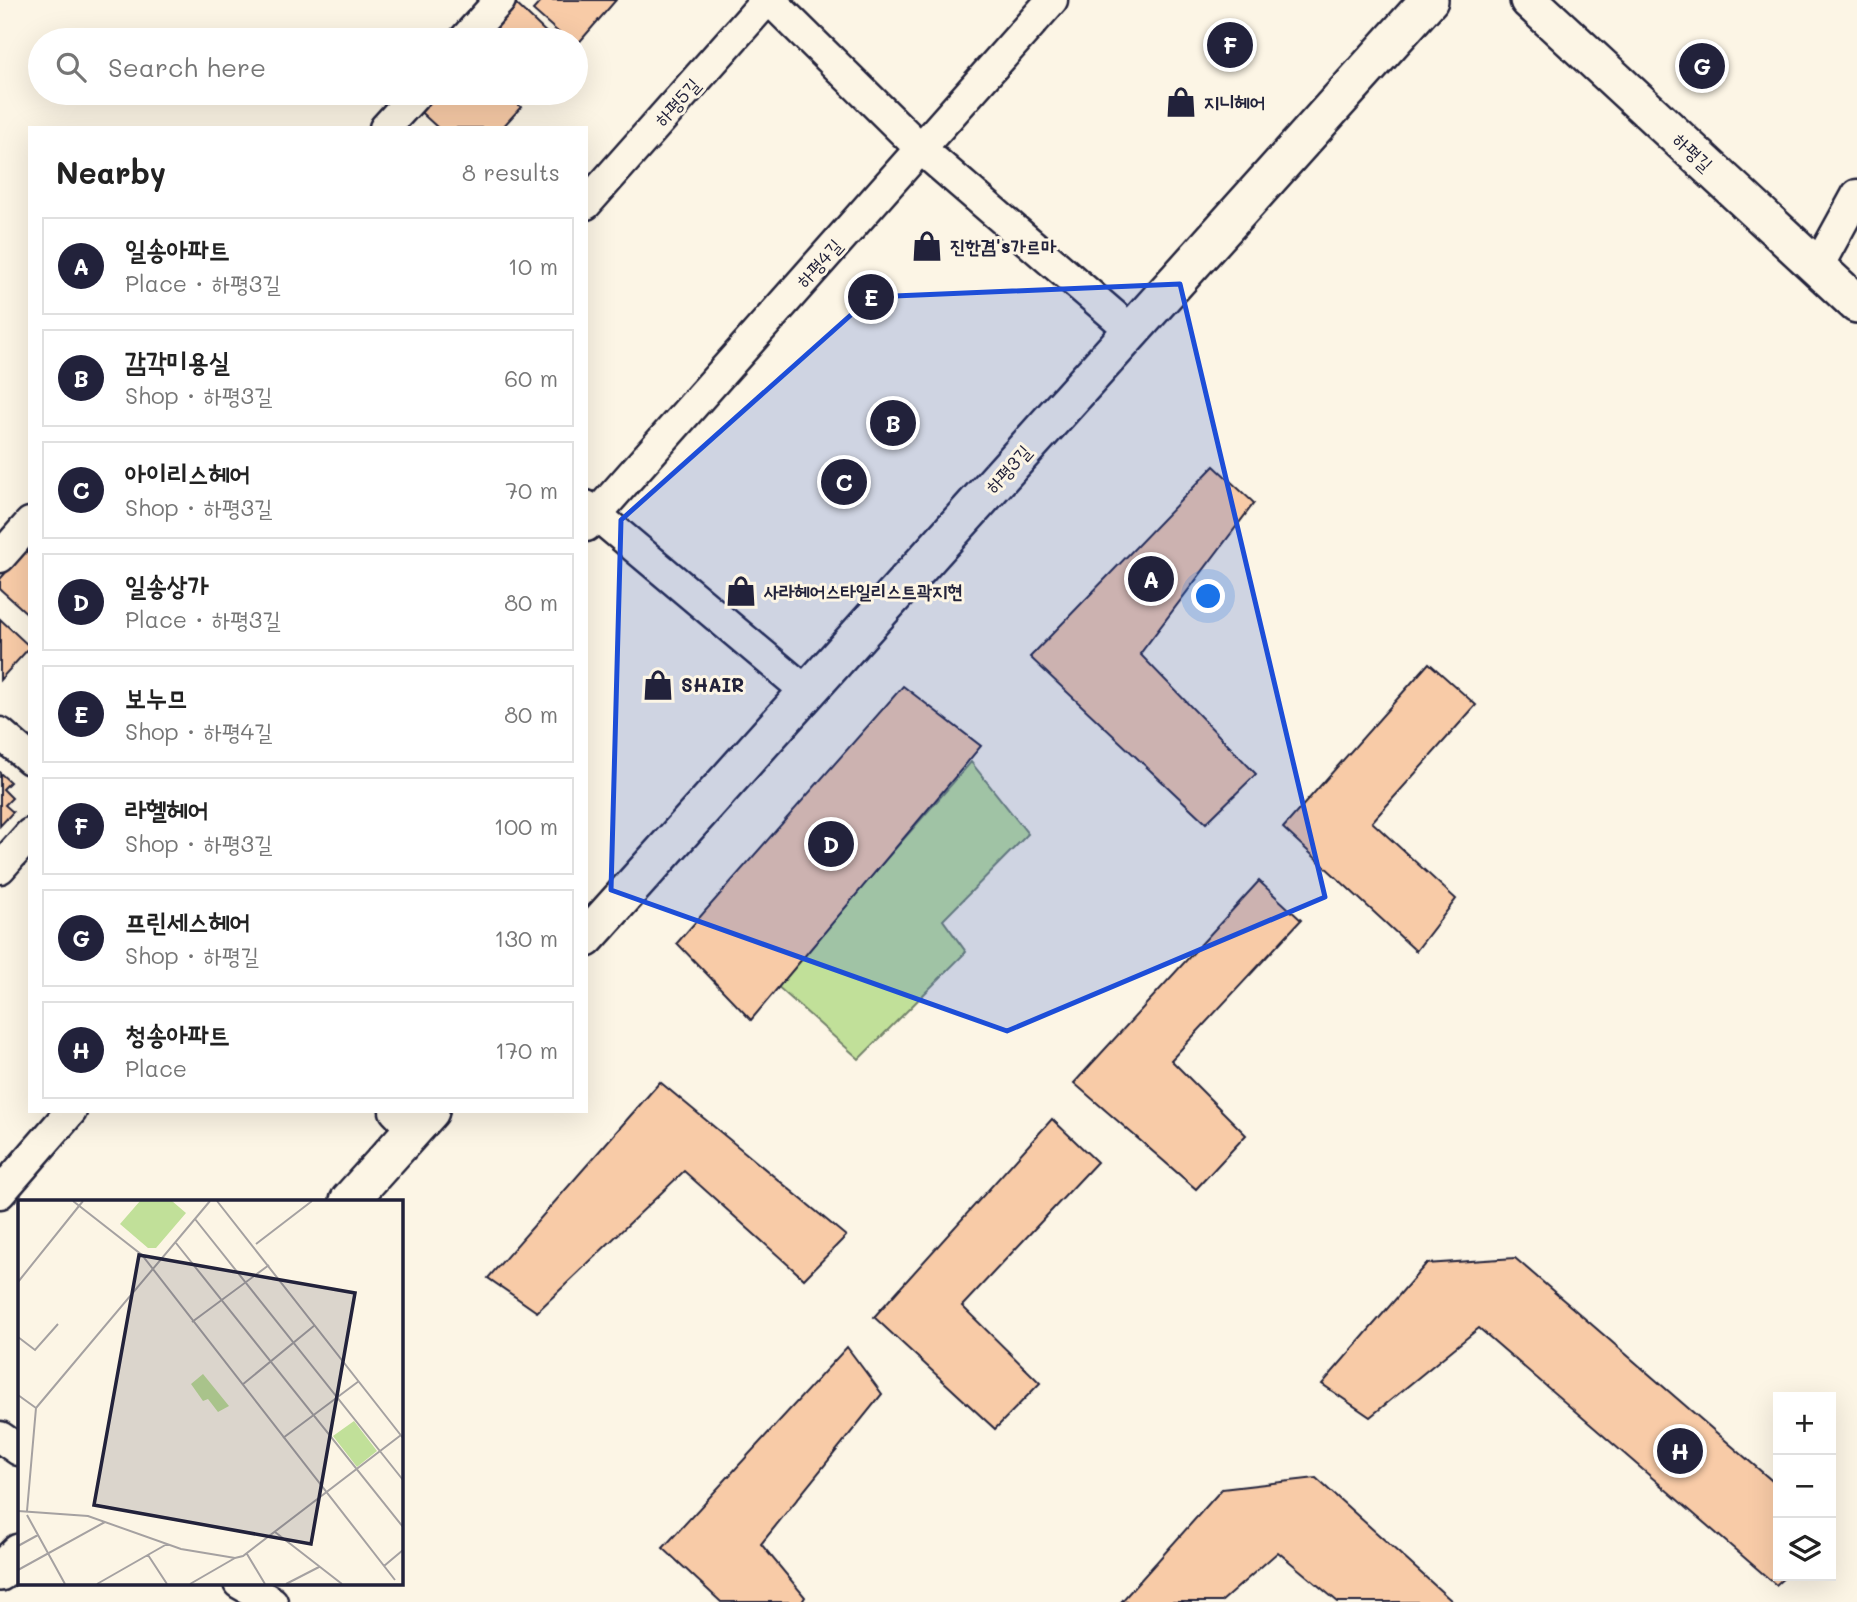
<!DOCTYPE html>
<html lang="en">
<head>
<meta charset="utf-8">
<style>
  :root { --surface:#fff; --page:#f6f6f6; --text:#222; --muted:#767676; --line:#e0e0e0; --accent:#22223b }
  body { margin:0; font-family:Mali,"Poor Story",sans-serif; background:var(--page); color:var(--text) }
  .controls { position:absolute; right:21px; bottom:21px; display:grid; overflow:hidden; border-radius:0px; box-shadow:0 7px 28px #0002 }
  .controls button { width:63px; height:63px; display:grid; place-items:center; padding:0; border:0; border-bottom:2px solid var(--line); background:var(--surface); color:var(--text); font:35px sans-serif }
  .you { position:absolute; left:1209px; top:597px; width:24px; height:24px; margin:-18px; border:5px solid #fff; border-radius:50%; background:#1a73e8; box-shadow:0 0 0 10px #1a73e833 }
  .badge { display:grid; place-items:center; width:46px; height:46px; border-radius:50%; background:var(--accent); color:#fff; font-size:23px; font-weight:700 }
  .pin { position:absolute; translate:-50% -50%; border:4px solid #fff; box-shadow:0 2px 7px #0006 }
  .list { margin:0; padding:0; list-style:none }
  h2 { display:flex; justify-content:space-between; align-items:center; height:91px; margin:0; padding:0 28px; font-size:30px }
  h2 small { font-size:23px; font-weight:400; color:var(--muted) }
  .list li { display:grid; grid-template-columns:46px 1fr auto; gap:21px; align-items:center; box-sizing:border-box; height:98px; margin:0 14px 14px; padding:0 14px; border:2px solid var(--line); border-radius:0px }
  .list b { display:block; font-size:26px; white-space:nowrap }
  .list p { margin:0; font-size:23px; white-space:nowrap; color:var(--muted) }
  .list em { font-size:23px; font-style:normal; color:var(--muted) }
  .icon { flex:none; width:38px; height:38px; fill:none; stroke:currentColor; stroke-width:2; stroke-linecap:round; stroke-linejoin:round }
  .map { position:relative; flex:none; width:1857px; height:1602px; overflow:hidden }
  .search { position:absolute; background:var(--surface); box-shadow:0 7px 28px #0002; left:28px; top:28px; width:560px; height:77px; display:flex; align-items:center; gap:18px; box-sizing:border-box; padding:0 24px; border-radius:38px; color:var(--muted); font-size:26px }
  .panel { position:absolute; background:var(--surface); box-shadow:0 7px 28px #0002; left:28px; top:126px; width:560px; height:987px; border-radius:0px }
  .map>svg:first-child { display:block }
</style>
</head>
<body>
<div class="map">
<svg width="1857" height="1602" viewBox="0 0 1857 1602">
  <rect width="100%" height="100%" fill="#fcf5e5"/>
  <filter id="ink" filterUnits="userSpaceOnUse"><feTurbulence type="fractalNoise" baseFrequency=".0143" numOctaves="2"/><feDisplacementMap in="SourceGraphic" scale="14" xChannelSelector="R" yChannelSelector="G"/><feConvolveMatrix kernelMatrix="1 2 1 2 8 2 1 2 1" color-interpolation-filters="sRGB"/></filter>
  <g filter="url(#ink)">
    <polygon fill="#c1e099" stroke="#72816a" stroke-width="2" points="971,762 1028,834 943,920 966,952 859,1059 776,985"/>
    <g fill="#f8cba7" stroke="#22223b" stroke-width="2">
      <polygon points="512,0 554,40 472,40"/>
      <polygon points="542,0 616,0 576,46 576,40 567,40 533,10"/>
      <polygon points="425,93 456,93 468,104 478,93 505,93 521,107 502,128 438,128 413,105"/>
      <polygon points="1214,466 1254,503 1140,654 1256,774 1206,823 1030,657"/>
      <polygon points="28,548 30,550 30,616 0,589 0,579"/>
      <polygon points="0,619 30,647 0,680"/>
      <polygon points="1429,663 1476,705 1372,822 1456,899 1416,951 1283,828"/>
      <polygon points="903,686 981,746 751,1020 677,943"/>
      <polygon points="0,773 10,782 3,789 12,798 5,805 13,812 0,826"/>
      <polygon points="1259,881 1301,920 1171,1060 1246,1135 1196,1189 1074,1083"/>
      <polygon points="660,1082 846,1236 804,1279 684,1171 537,1312 488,1278"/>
      <polygon points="1052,1119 1097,1162 962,1306 1040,1383 995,1429 874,1317"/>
      <polygon points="1515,1258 1778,1486 1778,1576 1786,1576 1776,1585 1479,1328 1370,1417 1322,1384 1426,1264"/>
      <polygon points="847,1347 882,1394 761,1544 805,1597 802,1602 721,1602 663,1548"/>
      <polygon points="1316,1478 1453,1602 1338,1602 1278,1552 1221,1602 1121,1602 1222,1489"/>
    </g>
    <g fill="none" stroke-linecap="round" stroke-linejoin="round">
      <defs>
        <g id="minor">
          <polyline points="770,0 920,148 1132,331"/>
          <polyline points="464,40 500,0"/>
          <polyline points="385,128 417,93"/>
          <polyline points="586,204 767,0"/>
          <polyline points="1817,268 1857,195"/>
          <polyline points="586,506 807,692"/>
          <polyline points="586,526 1052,0"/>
          <polyline points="0,557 30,523"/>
          <polyline points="0,733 30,759"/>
          <polyline points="0,868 30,834"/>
          <polyline points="395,1111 413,1130"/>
          <polyline points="0,1193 71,1111"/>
          <polyline points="0,1437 19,1450"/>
          <polyline points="239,1583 272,1602"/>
        </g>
        <g id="tertiary">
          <polyline points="1529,0 1857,304"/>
          <polyline points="586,938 1429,0"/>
          <polyline points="349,1201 430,1111"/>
          <polyline points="0,1572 19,1553"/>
        </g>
      </defs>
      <use href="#minor" stroke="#22223b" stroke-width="35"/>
      <use href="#tertiary" stroke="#22223b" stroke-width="42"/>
      <use href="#minor" stroke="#fcf5e5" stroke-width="30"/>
      <use href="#tertiary" stroke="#fcf5e5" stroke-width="37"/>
    </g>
  </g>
  <path fill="#1d4ed8" fill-opacity="0.2" stroke="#1d4ed8" stroke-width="5" stroke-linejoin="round" d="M1180 284 1325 897 1007 1031 611 890 621 520 871 297Z"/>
  <defs>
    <symbol id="shop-bare" viewBox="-9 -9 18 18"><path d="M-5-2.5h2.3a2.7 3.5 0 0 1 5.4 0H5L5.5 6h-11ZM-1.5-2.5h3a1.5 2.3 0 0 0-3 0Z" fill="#22223b" stroke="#fcf5e5" stroke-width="2.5" paint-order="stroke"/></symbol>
  </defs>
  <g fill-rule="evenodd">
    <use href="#shop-bare" x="1159" y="80" width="44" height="44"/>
    <use href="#shop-bare" x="905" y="224" width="44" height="44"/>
    <use href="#shop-bare" x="719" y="569" width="44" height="44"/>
    <use href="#shop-bare" x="636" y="663" width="44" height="44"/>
  </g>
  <g text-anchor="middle" stroke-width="6" stroke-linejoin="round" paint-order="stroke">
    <g font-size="19" fill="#22223b" stroke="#fcf5e5">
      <text transform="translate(677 102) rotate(-48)" y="7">하평5길</text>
      <text transform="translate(1693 152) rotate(43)" y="7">하평길</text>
      <text transform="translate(819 263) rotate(-48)" y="7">하평4길</text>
      <text transform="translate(1008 469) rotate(-48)" y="7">하평3길</text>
    </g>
    <g font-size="19" font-weight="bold" fill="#22223b" stroke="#fcf5e5" text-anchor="start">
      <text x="1204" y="109">지니헤어</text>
      <text x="950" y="253">진한겸's가르마</text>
      <text x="764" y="598">사라헤어스타일리스트곽지현</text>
      <text x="681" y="692">SHAIR</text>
    </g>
  </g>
  <g transform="translate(18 1200)">
    <rect width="385" height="385" fill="#fcf5e5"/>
    <path d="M122 1H154L168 13 138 48H130L102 24ZM185 174 211 206 200 212 190 199 185 201 173 184ZM336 221 359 251 339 267 315 236Z" fill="#c1e099"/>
    <path fill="none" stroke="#a5a1a1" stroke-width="2" d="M55 1 124 55 377 380M199 1 385 238M177 19 385 280M158 43 385 327M238 44 294 1M0 82 65 1M174 122 251 65M0 137 17 150 40 124M224 185 297 125M0 195 18 208M265 238 341 181M0 311 70 316 163 349 217 358 225 356 383 235M9 311 18 208 192 1M9 315 47 384M257 332 324 384M0 346 20 335M229 354 247 384M130 355 149 384M366 366 385 350M0 370 87 322M79 384 149 344M172 384 217 358M268 384 301 367"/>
    <path fill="#22223b" fill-opacity="0.15" stroke="#22223b" stroke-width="3.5" d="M121 55 337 93 293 344 76 305Z"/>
    <rect width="385" height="385" fill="none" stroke="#22223b" stroke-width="3.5"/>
  </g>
</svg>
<div class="controls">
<button>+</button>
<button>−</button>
<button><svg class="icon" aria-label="layers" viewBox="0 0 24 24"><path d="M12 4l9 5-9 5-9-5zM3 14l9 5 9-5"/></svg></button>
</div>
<div class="you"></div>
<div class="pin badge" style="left:1151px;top:579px">A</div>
<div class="pin badge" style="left:893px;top:423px">B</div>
<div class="pin badge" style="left:844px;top:482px">C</div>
<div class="pin badge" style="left:831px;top:844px">D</div>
<div class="pin badge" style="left:871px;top:297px">E</div>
<div class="pin badge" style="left:1230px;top:45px">F</div>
<div class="pin badge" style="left:1702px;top:66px">G</div>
<div class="pin badge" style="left:1680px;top:1451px">H</div>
<div class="search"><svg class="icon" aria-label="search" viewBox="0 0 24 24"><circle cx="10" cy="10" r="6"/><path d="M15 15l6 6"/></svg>Search here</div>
<section class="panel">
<h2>Nearby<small>8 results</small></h2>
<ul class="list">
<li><span class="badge">A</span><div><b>일송아파트</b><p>Place · 하평3길</p></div><em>10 m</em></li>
<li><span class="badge">B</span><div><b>감각미용실</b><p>Shop · 하평3길</p></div><em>60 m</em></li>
<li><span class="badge">C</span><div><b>아이리스헤어</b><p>Shop · 하평3길</p></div><em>70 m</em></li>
<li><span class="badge">D</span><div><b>일송상가</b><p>Place · 하평3길</p></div><em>80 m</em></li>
<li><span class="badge">E</span><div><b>보누므</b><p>Shop · 하평4길</p></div><em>80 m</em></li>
<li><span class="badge">F</span><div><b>라헬헤어</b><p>Shop · 하평3길</p></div><em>100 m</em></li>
<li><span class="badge">G</span><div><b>프린세스헤어</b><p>Shop · 하평길</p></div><em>130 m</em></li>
<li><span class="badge">H</span><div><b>청송아파트</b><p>Place</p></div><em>170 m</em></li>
</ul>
</section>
</div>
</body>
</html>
